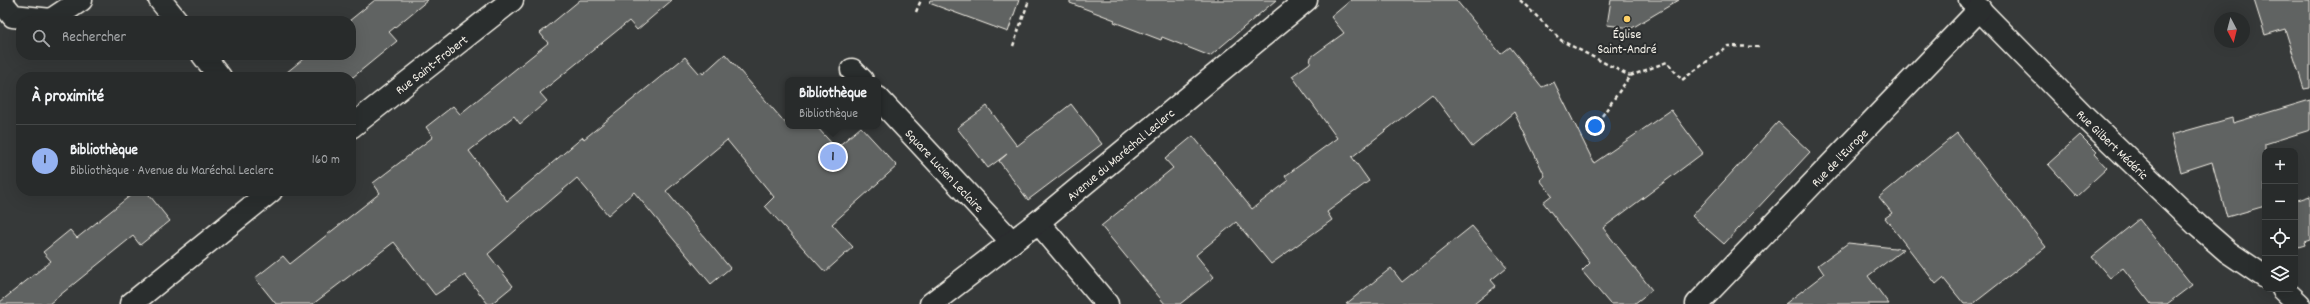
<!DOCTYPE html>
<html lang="fr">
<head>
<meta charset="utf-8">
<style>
  :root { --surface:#282b2b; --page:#303333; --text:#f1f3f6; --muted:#a5a7a9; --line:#444747; --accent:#95b2f1 }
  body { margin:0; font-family:Dekko,sans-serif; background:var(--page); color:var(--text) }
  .controls { position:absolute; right:12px; bottom:12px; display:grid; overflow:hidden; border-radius:8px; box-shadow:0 4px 16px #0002 }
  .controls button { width:36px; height:36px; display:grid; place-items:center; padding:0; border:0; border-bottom:1px solid var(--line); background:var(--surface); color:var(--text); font:20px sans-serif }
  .compass { position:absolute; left:2214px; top:12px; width:36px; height:36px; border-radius:50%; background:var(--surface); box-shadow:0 4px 16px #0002; rotate:173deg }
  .you { position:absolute; left:1595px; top:126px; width:14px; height:14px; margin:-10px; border:3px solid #fff; border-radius:50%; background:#1a73e8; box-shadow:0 0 0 6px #1a73e833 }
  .badge { display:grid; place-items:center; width:26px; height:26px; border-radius:50%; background:var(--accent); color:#111; font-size:13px; font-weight:700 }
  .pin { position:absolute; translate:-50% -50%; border:2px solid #fff; box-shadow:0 1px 4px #0006 }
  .popup { position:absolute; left:785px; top:77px; width:96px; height:52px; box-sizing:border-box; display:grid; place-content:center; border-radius:8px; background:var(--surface); filter:drop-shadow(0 1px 3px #0005); font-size:13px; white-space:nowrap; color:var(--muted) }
  .popup b { font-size:15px; color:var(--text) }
  .popup::after { content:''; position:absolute; left:50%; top:100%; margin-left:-8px; border:8px solid transparent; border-top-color:var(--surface) }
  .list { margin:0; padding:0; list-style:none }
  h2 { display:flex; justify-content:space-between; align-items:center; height:52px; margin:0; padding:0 16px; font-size:17px }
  h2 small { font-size:13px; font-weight:400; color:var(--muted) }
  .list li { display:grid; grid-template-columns:26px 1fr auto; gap:12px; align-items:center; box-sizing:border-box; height:72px; padding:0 16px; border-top:1px solid var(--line) }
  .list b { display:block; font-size:15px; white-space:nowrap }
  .list p { margin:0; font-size:13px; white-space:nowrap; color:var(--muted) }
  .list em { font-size:13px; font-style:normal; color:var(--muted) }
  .icon { flex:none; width:22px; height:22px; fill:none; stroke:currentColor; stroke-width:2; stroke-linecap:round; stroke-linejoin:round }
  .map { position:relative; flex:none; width:2310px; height:304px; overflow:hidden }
  .search { position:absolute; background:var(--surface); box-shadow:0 4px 16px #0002; left:16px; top:16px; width:340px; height:44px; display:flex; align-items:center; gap:10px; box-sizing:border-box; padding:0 14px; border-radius:16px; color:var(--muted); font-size:15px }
  .panel { position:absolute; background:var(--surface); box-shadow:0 4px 16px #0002; left:16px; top:72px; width:340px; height:124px; border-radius:16px }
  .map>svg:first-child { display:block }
</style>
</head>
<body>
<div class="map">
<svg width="2310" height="304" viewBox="0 0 2310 304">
  <rect width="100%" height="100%" fill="#363939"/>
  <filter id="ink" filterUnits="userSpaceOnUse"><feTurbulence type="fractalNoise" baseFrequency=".025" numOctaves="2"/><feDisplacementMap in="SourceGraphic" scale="8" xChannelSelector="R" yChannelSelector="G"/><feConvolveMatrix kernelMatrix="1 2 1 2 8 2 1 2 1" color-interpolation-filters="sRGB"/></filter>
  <g filter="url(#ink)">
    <g fill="#616362" stroke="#f4f1e8">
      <polygon points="375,0 428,0 389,32 397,41 353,77 281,77 308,55 351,55 351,21 349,21"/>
      <polygon points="580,0 672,0 637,30 629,21 540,93 547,101 520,124 514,116 469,151 507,201 583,137 584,139 685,57 699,73 701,71 703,74 725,54 788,126 816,126 836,148 861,127 897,166 832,224 853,247 825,272 765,206 774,197 727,140 666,191 730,268 711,284 634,192 608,215 577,178 488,254 513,286 491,304 488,304 465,275 435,295 394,242 313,304 276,304 255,278 283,256 290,264 380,193 373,183 433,137 426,127 453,106 460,114 548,43 540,33"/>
      <polygon points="930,0 1019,0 1008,32 929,3"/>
      <polygon points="1070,0 1276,0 1210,56 1162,37 1161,40 1114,22 1115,20 1070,3"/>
      <polygon points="1351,0 1456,0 1501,54 1510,47 1542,87 1554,82 1594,163 1671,110 1703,153 1603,228 1652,290 1634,304 1610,304 1582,271 1590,263 1543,202 1552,195 1540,180 1545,176 1514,112 1472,147 1432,94 1352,157 1369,181 1327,212 1332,220 1271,264 1236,222 1196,255 1214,277 1180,304 1165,304 1101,226 1173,168 1165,159 1193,136 1252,209 1288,181 1285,176 1337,138 1292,76 1310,63 1311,57 1344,33 1331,17"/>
      <polygon points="1611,0 1679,0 1632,28 1607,25"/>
      <polygon points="2254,0 2310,0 2310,88 2304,89 2285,29 2265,35"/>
      <polygon points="2310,100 2310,130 2265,144 2265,206 2227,217 2212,162 2181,172 2171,135 2232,118 2233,123"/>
      <polygon points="1071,104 1102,144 1028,200 999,161 1007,154 988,168 957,128 987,106 1017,146"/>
      <polygon points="1778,122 1810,152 1724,244 1692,216"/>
      <polygon points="1957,133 2046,247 1973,304 1964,304 1943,278 1936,284 1885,218 1892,213 1879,197"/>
      <polygon points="2080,135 2097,152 2094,154 2107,168 2077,196 2048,164"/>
      <polygon points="136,191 146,191 170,221 140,245 133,236 49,304 0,304 0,302 51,261 43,252 70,230 77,238"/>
      <polygon points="2310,196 2310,240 2304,242 2305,245 2295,248 2295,201"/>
      <polygon points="2139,219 2192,285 2167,304 2151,304 2123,268 2110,278 2092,257"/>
      <polygon points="1472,226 1507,267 1491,280 1496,286 1474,304 1346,304 1391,268 1402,282"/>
      <polygon points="1848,243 1904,249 1868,276 1889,304 1785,304 1824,274 1818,265"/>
    </g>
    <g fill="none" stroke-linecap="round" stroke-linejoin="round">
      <defs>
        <g id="minor">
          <polyline points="0,0 13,16 51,20 81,0"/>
          <polyline points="160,0 177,21"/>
          <polyline points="1970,0 2084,116 2197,225 2228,252 2265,277"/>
          <polyline points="203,55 220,77"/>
          <polyline points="852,70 862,80"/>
          <polyline points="878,98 1012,242"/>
          <polyline points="351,127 512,0"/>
          <polyline points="1038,222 1107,304"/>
          <polyline points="2283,289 2299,304"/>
          <polyline points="131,304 271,191"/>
          <polyline points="931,304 1038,222 1306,0"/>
          <polyline points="1697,304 1980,9"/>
        </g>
      </defs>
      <use href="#minor" stroke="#f4f1e8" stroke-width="25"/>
      <g stroke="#f4f1e8" stroke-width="2.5" stroke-dasharray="4 3" stroke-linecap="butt">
        <polyline points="1520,0 1562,41 1630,76"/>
        <polyline points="916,12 921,0"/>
        <polyline points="1013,46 1029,0"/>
        <polyline points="1602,116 1630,76 1667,62 1682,80 1728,46 1759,47"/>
      </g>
      <use href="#minor" stroke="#2a2d2e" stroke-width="22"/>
    </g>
  </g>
  <circle fill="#ffd166" stroke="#2a2d2e" stroke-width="1.5" cx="1627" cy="19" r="4"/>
  <g text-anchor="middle" stroke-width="4" stroke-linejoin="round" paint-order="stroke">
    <g font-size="13" fill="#f4f1e8" stroke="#2a2d2e">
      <text x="1627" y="38">Église<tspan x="1627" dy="15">Saint-André</tspan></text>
    </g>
    <g font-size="13" fill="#f4f1e8" stroke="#2a2d2e">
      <text transform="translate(431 64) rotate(-38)" y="5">Rue Saint-Frobert</text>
      <text transform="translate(2113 144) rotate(44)" y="5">Rue Gilbert Médéric</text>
      <text transform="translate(1120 154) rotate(-40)" y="5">Avenue du Maréchal Leclerc</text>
      <text transform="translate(1839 157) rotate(-46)" y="5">Rue de l'Europe</text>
      <text transform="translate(945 170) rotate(47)" y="5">Square Lucien Leclaire</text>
    </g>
  </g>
</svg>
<div class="controls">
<button>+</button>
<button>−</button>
<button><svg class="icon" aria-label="locate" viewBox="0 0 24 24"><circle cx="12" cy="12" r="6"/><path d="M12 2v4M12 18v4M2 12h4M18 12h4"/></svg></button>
<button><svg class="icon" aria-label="layers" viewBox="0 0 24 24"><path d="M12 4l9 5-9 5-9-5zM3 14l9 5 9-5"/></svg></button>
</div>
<svg class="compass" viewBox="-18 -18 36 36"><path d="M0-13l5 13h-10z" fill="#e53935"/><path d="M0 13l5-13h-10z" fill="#a5a7a9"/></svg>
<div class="you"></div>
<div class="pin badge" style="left:833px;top:157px">1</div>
<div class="popup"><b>Bibliothèque</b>Bibliothèque</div>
<div class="search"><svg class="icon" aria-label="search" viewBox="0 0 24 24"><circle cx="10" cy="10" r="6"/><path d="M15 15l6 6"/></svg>Rechercher</div>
<section class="panel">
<h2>À proximité<small></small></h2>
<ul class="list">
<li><span class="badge">1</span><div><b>Bibliothèque</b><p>Bibliothèque · Avenue du Maréchal Leclerc</p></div><em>160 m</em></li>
</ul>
</section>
</div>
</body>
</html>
